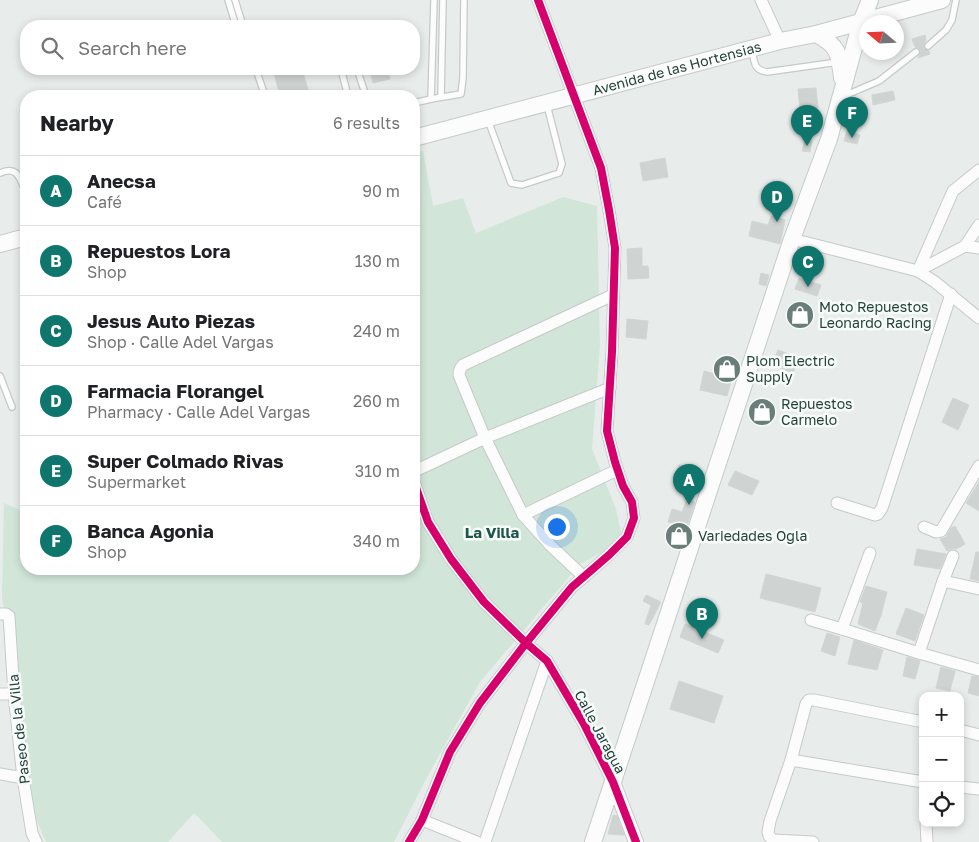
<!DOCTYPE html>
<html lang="en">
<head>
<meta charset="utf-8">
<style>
  :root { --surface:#fff; --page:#f2f2f2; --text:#202124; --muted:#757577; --line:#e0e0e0; --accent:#0f766e }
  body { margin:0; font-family:"Golos Text",sans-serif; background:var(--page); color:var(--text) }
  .controls { position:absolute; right:15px; bottom:15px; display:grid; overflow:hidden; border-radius:10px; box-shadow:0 2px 8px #0003 }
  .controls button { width:45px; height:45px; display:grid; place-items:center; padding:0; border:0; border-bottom:1px solid var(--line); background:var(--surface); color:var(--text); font:25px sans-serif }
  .compass { position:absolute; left:859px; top:15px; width:45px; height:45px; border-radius:50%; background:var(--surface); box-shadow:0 2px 8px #0003; rotate:289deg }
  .you { position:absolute; left:556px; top:526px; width:18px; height:18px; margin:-12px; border:4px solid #fff; border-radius:50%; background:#1a73e8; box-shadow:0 0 0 8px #1a73e833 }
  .badge { display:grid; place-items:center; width:32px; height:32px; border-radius:50%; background:var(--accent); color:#fff; font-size:16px; font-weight:700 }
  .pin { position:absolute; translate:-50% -41px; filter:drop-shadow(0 1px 2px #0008) }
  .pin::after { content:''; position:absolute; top:26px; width:18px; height:15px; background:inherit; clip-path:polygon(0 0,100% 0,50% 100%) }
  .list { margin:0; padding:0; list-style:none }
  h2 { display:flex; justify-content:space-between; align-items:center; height:65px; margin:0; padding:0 20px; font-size:21px }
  h2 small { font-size:16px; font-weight:400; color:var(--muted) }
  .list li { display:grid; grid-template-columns:32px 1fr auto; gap:15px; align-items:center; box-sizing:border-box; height:70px; padding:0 20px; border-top:1px solid var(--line) }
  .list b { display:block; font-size:19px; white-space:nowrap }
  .list p { margin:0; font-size:16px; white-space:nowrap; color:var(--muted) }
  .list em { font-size:16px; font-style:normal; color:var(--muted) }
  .icon { flex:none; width:28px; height:28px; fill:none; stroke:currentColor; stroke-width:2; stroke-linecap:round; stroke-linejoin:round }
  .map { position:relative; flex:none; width:979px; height:842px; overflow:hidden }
  .search { position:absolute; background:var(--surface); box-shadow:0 2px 8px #0003; left:20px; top:20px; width:400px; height:55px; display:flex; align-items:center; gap:12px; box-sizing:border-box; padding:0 18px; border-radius:20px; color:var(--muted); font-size:19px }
  .panel { position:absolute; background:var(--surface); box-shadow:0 2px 8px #0003; left:20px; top:90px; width:400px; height:485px; border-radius:20px }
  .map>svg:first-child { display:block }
</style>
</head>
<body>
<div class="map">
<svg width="979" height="842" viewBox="0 0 979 842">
  <rect width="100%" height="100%" fill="#e8edeb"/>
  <polygon fill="#d1e6d8" points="423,151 433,206 463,198 476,233 563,197 597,206 600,346 592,449 616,509 623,541 580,564 480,682 425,781 394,842 222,842 194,813 168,842 46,842 26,796 22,703 18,663 2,599 4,503 26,513 26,569 414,569 414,153"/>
  <g fill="#cfd4d2" stroke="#d1d6d4">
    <polygon points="925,35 926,41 924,44 924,47 926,50 929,51 930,54 918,58 921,51 918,48 915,47 912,39"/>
    <polygon points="273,69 302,69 309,93 306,96 280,96"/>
    <polygon points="370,69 388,69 390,79 373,83"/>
    <polygon points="816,88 818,108 800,110 798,89"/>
    <polygon points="893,91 895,100 873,105 872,95"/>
    <polygon points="847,131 860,135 857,144 844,141"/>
    <polygon points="805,140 812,141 810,152 802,151"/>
    <polygon points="665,158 668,177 643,181 640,163"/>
    <polygon points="771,216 785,220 780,244 749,236 752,221 768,225"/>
    <polygon points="642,248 642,266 648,266 649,278 628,279 627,249"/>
    <polygon points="761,273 769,275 766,286 759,284"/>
    <polygon points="799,278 821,285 817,296 795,289"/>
    <polygon points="794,308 809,313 806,322 790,317"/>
    <polygon points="627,319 648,321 646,339 626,337"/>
    <polygon points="778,350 799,358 793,373 772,365"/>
    <polygon points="721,359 738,366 733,378 732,378 727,396 700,390 704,371 715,374"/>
    <polygon points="953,398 969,405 958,430 942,422"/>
    <polygon points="756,404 772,409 768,420 753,415"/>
    <polygon points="679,465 697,470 694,483 675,478"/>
    <polygon points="735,471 759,481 752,495 728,485"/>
    <polygon points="979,482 979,511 966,503"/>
    <polygon points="687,499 695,502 681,543 673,540 678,524 668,522 672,509 682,512"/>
    <polygon points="955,526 965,544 956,549 951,549 947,551 940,539 946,537 951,528"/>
    <polygon points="917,549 946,554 940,569 914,565"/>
    <polygon points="976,552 979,552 979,581 970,579"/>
    <polygon points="766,574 821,588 815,612 760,598"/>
    <polygon points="866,586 887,592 881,615 875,631 858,624 863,603 860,602"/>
    <polygon points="646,595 661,602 649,625 645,624 651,605 643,601"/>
    <polygon points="906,608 924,615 915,641 896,634"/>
    <polygon points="685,624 724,640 718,653 680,637"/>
    <polygon points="827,633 840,637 835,656 821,651"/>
    <polygon points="854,640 883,650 877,670 848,664"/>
    <polygon points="907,657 920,661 915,679 903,676"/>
    <polygon points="941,667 955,671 950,691 936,688"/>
    <polygon points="972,676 979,677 979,696 968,693"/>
    <polygon points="679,681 723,696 714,723 670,709"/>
    <polygon points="613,815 617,816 624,835 608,834"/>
  </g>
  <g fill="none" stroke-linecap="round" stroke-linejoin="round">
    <defs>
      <g id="service">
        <polyline points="228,0 236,26"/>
        <polyline points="235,0 243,26"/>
        <polyline points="928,46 946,30 952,20 956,0"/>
        <path d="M752 51C755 62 753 70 767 72L838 62"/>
        <polyline points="256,69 265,96"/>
        <polyline points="341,69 348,96"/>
        <polyline points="357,69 366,96"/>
        <polyline points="844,96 879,81 916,52"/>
        <polyline points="441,97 443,0"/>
        <polyline points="431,99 461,94 463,78 464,0"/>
        <polyline points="414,103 431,99 434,0"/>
        <polyline points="488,120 511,183 522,185 559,173 562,164 547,105"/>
        <path d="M0 173C18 165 20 179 26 193"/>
        <polyline points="0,376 12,407"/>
      </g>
      <g id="minor">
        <polyline points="761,0 780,41"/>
        <polyline points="979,170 953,191 918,271 935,282 979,318"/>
        <polyline points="792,239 918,271 965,246 979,248"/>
        <polyline points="965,246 979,225"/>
        <polyline points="414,474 417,470 485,438 610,388"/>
        <polyline points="414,482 428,522 451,559 484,602 526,643 547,661 584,724 613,782"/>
        <polyline points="837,503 875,515 878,514 882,508 951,294"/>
        <polyline points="523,515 617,470"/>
        <polyline points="924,527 936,532 941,531 979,466"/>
        <path d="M584 577 551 546 523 515 485 438 459 375C459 370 460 368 463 365L613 295"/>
        <polyline points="943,581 979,589"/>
        <polyline points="0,614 6,614 9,616 14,694 23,778 32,833 36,842"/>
        <polyline points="811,620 842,629 919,653 979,670"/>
        <polyline points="842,629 870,553"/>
        <polyline points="919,653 943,581 953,556"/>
        <polyline points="0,694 14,694"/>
        <polyline points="960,730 979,735"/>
        <polyline points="791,760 923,782"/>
        <polyline points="0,774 23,778"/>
        <polyline points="960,787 979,789"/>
        <polyline points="422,820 477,842"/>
        <polyline points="926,823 927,842"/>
        <polyline points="409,842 422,820 450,752 480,703 526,643 572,587 609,555 627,537 634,518 632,502 623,486 615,462 607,431 612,352 615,248 609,210 601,168 538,0"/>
        <polyline points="485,842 547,661"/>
        <polyline points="813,842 773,840 769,836 768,832 770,821 791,760 806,704 809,700 814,700 923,722"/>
      </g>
      <polyline id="tertiary" points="613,782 636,842"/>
      <g id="secondary">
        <path d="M816 34C839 46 839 54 842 78"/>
        <path id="s1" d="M414 138 780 41 816 34 942 0"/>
        <polyline points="0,244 26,237"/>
        <polyline points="593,842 792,239 829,139 861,22 870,0"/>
      </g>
    </defs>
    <use href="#service" stroke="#c5cac8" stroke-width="8"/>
    <use href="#minor" stroke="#c5cac8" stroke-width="13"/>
    <use href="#tertiary" stroke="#c5cac8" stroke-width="16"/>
    <use href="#secondary" stroke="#c3cbc8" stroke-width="18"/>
    <use href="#service" stroke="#fcfcfc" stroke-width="5.5"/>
    <use href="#minor" stroke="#fcfcfc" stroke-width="11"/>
    <use href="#tertiary" stroke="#fcfcfc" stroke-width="14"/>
    <use href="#secondary" stroke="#fcfcfc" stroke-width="16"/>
    <defs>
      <g id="cycleway">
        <polyline points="414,482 428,522 451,559 484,602 526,643 547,661 584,724 613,782 636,842"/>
        <polyline points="409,842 422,820 450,752 480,703 526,643 572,587 609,555 627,537 634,518 632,502 623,486 615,462 607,431 612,352 615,248 609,210 601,168 538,0"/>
      </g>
    </defs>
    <use href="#cycleway" stroke="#f7fbf9" stroke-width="11"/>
    <use href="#cycleway" stroke="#d6006c" stroke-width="8"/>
  </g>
  <defs>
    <symbol id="shop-disc" viewBox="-11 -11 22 22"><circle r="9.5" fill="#697e78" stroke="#f7fbf9"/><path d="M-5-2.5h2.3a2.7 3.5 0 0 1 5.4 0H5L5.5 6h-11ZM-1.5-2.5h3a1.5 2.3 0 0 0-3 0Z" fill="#fff"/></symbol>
  </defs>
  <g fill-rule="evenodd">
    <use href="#shop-disc" x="784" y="299" width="32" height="32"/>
    <use href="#shop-disc" x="711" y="353" width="32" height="32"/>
    <use href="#shop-disc" x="746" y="396" width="32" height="32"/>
    <use href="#shop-disc" x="663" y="520" width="32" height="32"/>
  </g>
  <g text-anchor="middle" stroke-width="5" stroke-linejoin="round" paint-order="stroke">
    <g font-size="14" fill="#24423a" stroke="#f7fbf9">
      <text dy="5" stroke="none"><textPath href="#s1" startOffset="272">Avenida de las Hortensias</textPath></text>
      <text transform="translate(19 729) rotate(-96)" y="5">Paseo de la Villa</text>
      <text transform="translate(600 732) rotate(62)" y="5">Calle Jaragua</text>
    </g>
    <g font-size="14" fill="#24423a" stroke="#f7fbf9" text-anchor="start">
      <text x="819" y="312">Moto Repuestos<tspan x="819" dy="16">Leonardo Racing</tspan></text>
      <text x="746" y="366">Plom Electric<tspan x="746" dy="16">Supply</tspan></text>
      <text x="781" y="409">Repuestos<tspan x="781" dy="16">Carmelo</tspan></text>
      <text x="698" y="541">Variedades Ogla</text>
    </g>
    <g font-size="15" font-weight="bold" fill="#1f5548" stroke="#f7fbf9">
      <text x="492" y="538">La Villa</text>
    </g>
  </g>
</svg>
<div class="controls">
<button>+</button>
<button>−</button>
<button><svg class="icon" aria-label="locate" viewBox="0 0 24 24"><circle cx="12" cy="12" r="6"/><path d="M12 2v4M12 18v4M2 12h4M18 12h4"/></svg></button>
</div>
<svg class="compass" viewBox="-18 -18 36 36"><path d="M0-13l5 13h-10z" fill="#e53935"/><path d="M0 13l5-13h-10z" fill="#757577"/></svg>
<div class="you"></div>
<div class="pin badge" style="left:689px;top:505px">A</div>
<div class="pin badge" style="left:702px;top:639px">B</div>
<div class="pin badge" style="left:808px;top:287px">C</div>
<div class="pin badge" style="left:777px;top:222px">D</div>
<div class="pin badge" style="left:807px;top:146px">E</div>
<div class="pin badge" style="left:852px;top:138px">F</div>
<div class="search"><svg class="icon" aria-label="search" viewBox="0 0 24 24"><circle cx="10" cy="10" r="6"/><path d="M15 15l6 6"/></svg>Search here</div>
<section class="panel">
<h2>Nearby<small>6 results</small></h2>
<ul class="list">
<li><span class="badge">A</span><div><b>Anecsa</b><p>Café</p></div><em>90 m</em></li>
<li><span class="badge">B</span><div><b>Repuestos Lora</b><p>Shop</p></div><em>130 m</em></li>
<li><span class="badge">C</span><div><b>Jesus Auto Piezas</b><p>Shop · Calle Adel Vargas</p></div><em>240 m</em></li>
<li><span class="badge">D</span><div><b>Farmacia Florangel</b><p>Pharmacy · Calle Adel Vargas</p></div><em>260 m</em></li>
<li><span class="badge">E</span><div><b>Super Colmado Rivas</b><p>Supermarket</p></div><em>310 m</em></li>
<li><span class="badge">F</span><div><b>Banca Agonia</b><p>Shop</p></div><em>340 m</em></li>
</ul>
</section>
</div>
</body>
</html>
